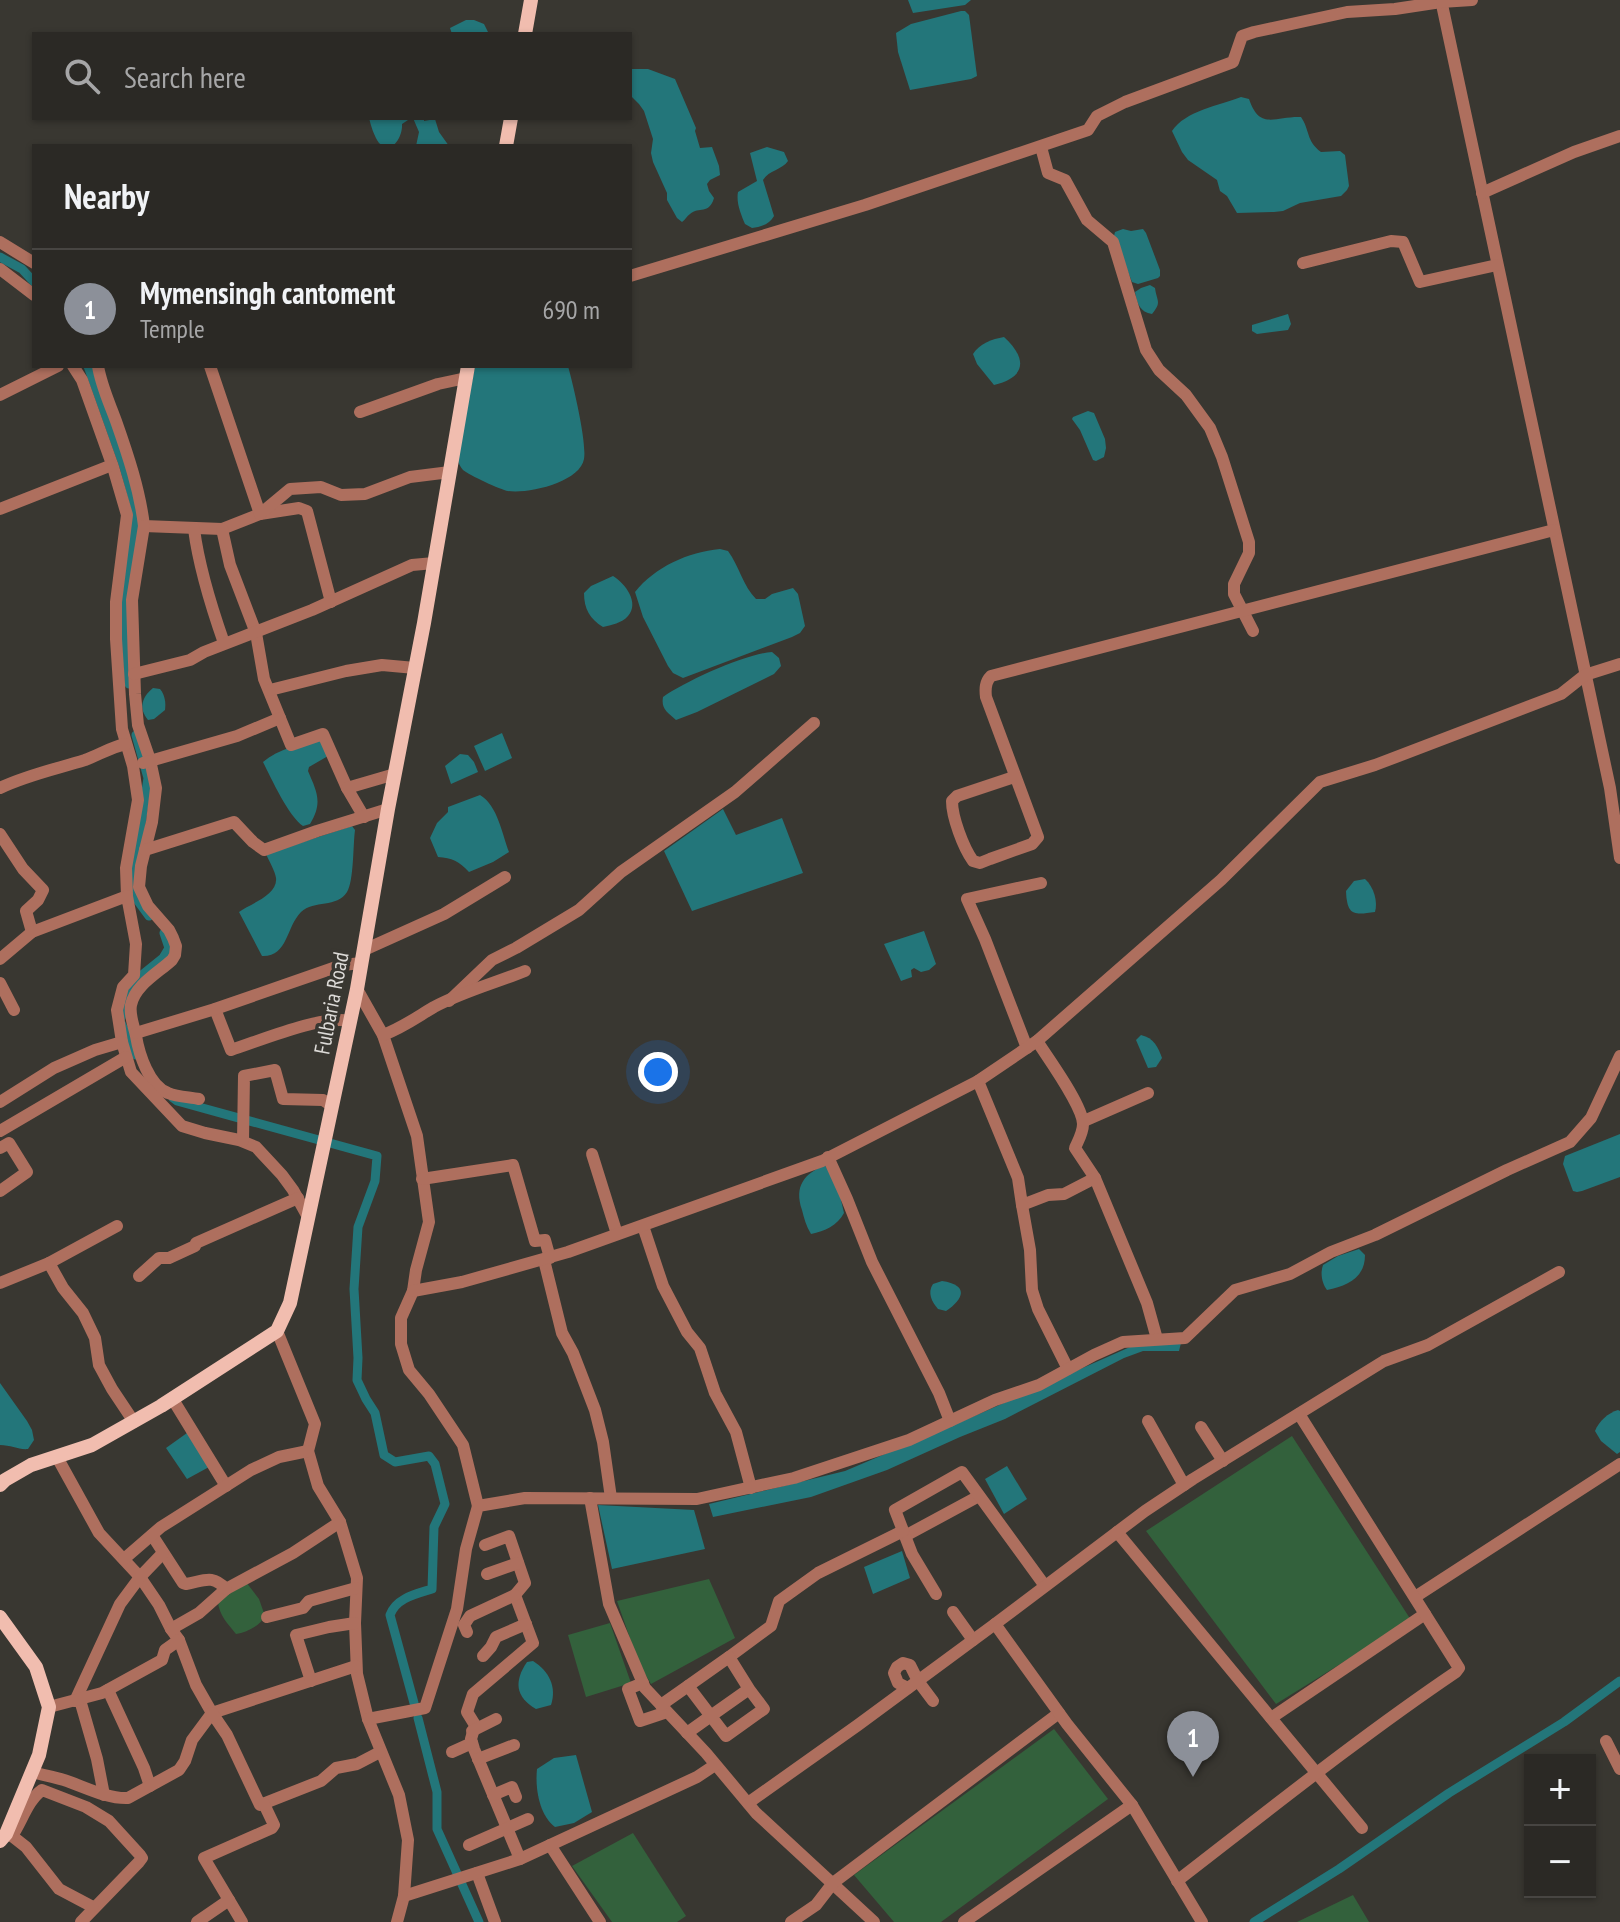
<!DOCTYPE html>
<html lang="en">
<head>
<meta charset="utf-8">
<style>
  :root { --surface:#2b2925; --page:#373532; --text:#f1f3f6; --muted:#a6a6a7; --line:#474542; --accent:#8c9099 }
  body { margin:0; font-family:"PT Sans Narrow",sans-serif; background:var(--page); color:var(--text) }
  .controls { position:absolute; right:24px; bottom:24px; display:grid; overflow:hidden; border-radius:0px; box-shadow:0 2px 6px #0004 }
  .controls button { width:72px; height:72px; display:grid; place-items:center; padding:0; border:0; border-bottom:2px solid var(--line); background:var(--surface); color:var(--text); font:40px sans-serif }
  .you { position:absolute; left:658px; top:1072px; width:28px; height:28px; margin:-20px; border:6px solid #fff; border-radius:50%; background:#1a73e8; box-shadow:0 0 0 12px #1a73e833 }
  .badge { display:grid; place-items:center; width:52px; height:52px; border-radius:50%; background:var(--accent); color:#fff; font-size:26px; font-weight:700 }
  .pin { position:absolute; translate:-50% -66px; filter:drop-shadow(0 2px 4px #0008) }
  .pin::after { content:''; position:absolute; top:42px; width:28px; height:24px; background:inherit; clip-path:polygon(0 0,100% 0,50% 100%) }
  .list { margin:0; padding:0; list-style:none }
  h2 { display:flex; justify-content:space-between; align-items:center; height:104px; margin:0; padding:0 32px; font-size:34px }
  h2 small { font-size:26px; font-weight:400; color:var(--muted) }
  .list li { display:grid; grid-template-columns:52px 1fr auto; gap:24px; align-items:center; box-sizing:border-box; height:120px; padding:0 32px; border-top:2px solid var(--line) }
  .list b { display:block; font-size:30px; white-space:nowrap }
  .list p { margin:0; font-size:26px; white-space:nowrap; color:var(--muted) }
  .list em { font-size:26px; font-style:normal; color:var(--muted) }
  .icon { flex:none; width:44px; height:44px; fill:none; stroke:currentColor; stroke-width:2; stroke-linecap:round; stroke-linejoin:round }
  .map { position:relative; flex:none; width:1620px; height:1922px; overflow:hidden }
  .search { position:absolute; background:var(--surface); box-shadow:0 2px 6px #0004; left:32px; top:32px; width:600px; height:88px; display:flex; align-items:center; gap:20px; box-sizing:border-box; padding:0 28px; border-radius:0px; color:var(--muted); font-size:30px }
  .panel { position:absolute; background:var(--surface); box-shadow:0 2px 6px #0004; left:32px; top:144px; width:600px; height:224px; border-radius:0px }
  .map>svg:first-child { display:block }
</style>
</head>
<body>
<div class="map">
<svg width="1620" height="1922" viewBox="0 0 1620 1922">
  <rect width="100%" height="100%" fill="#393731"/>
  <g fill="#33613c">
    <polygon points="1292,1436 1411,1620 1276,1704 1146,1531"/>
    <polygon points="709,1579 735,1638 651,1684 639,1664 617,1601"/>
    <path d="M246 1582 259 1599 265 1616C260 1626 247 1632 236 1634 228 1624 219 1615 218 1602Z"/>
    <polygon points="610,1623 631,1683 586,1697 568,1635"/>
    <polygon points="1054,1729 1108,1799 941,1922 894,1922 854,1875"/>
    <polygon points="633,1833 686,1916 677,1922 612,1922 572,1866"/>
    <polygon points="1353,1895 1369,1922 1297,1922"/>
  </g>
  <g fill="#23767a">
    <polygon points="908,0 971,0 965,5 913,13"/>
    <polygon points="961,11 965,11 969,15 977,76 971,79 910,90 898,52 896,33 911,24"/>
    <polygon points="466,20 474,20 484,24 488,32 483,34 452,34 450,28"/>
    <path d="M630 69H648L675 79 696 128 695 131 700 148 712 147 719 166 720 175 710 180 707 184 709 191 714 198C709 215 699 206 690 214 687 216 685 220 682 222L677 218 667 200V193L653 162 651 153 653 139 644 111 639 104 630 95Z"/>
    <path d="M1241 97 1249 99C1260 131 1275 116 1301 117 1310 130 1306 141 1321 152L1340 151 1345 155 1349 186 1347 190 1341 196 1300 203 1283 211 1274 212 1237 213 1227 196 1220 191 1217 180 1188 160 1182 152 1172 131C1185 111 1220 105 1241 97Z"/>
    <path d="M369 118H407L408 120 402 124C403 135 393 156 379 143 374 136 371 126 369 118Z"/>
    <polygon points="413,118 424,118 424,121 435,119 439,132 449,146 416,146 419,132"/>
    <path d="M767 147 784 152 788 161C782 170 769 170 763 180L774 216C770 224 761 227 752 228L745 224C741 214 736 203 738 192L757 181 750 153Z"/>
    <polygon points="1123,229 1131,231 1143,229 1146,233 1160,270 1160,276 1158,278 1138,284 1132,282 1114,236 1115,232"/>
    <path d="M1150 285 1155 288C1157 302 1162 302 1152 314 1140 312 1137 304 1135 292L1141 288Z"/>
    <polygon points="1288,314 1291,324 1288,330 1257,334 1252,331 1252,325"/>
    <path d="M1004 337C1027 358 1027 377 994 385L977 364 973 354C979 344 992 339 1004 337Z"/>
    <path d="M475 366H568C573 384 587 442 584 459 580 482 529 494 508 491 501 490 469 475 463 470 460 467 459 463 457 459Z"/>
    <polygon points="1088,411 1094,413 1105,439 1106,448 1104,457 1096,461 1093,460 1080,430 1072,419 1073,417"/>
    <path d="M720 549 728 551C739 566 743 586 756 599H765L772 594 793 588 798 594 805 626 800 633 792 637 683 678 673 673 668 666 643 617 635 592C655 567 688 552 720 549Z"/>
    <path d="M613 576C625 583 640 603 628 616 622 623 611 625 603 627 590 619 584 609 584 593L591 586Z"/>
    <path d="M772 652 779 658 781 666 774 674 697 712 676 720C667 712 661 709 663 697 686 681 745 654 772 652Z"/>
    <path d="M153 688 160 689C165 695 166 703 165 710L154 719 148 720C138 708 142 697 153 688Z"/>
    <polygon points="502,733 512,758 485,771 474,746"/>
    <path d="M321 737 328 756 309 767 308 771C317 792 323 803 310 824L303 826C289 817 271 778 263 762 278 749 302 744 321 737Z"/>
    <polygon points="460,754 468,755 474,762 478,772 451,784 445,766"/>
    <path d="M480 795C498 806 502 834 509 852L493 862 469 872C459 861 452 858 438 857L430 838 437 823 448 812V807Z"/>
    <polygon points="723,809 736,835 782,818 803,873 692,911 664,851"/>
    <path d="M352 826 355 830C353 844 354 881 347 892 337 908 314 900 301 912 286 927 288 957 262 956L239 912C250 904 278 895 276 878 275 871 269 861 266 854Z"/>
    <path d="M1365 879C1374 887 1378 902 1375 912 1354 915 1347 916 1346 891L1354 881Z"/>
    <polygon points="924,931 936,964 929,970 921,972 914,968 911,970 912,977 901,981 884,944"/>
    <path d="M1141 1035C1154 1038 1158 1047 1162 1058L1156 1067 1148 1068 1136 1040Z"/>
    <polygon points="1620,1134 1620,1177 1582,1191 1577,1192 1573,1191 1563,1164 1565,1156"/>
    <path d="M825 1165 839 1191 844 1213C837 1226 825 1231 811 1234 806 1226 804 1218 802 1210 794 1186 804 1174 825 1165Z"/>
    <path d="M1359 1249 1365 1255C1365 1278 1347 1286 1327 1290 1322 1284 1320 1273 1323 1265L1338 1256Z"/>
    <path d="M942 1281C969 1285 964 1299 946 1311L938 1309C932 1302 927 1293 933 1284Z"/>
    <polygon points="1181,1343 1179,1351 1143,1351 1124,1358 1005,1419 960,1437 887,1470 811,1497 713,1517 709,1504 845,1471 979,1414 1130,1347"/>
    <path d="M0 1383 27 1421 32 1430 34 1440 28 1449C19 1450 11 1445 0 1445Z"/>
    <path d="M1618 1410 1620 1411V1452L1617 1454 1601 1441 1595 1431C1599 1421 1608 1413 1618 1410Z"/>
    <polygon points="187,1433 209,1467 187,1479 166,1448"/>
    <polygon points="1007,1466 1027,1499 1004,1514 985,1479"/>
    <polygon points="598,1505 694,1510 705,1549 612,1569"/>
    <polygon points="902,1551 910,1578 873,1594 864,1567"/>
    <path d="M533 1661C549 1671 557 1687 551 1705L536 1709C515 1697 514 1681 527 1662Z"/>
    <path d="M576 1755 592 1812 574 1823 555 1827C539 1815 535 1788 537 1769L554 1758Z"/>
  </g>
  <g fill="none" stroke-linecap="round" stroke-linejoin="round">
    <g stroke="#23767a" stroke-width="9">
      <polyline points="0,257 22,269 34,282"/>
      <polyline points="88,366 124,467 137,514 123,600 129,684"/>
      <polyline points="136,735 148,778 132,884 133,894 149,916"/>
      <polyline points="136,1055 120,1021 132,983 163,958 169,948 164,933"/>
      <path d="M173 1098 177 1101 377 1156 375 1181 358 1227 354 1289 358 1358 357 1380 366 1399 375 1413 384 1455 395 1462 429 1456 435 1464 445 1504 434 1527 432 1589C416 1594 396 1598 390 1615L414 1703"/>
      <polyline points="418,1718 437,1792 437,1829 479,1922"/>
      <polyline points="1254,1922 1339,1869 1449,1793 1564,1722 1620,1681"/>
    </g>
    <g stroke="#ae6f5e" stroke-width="12">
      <polyline points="1441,0 1610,788 1620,858"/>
      <polyline points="1041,147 1048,173 1065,180 1087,220 1113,242 1146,350 1159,370 1186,395 1210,428 1222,457 1249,542 1249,553 1234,584 1234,594 1253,631"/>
      <polyline points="1482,193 1574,152 1620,136"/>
      <polyline points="0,242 34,263"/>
      <polyline points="1303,263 1391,241 1403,242 1420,282 1497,265"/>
      <polyline points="0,269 34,295"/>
      <polyline points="630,276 865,205 1088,130 1097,116 1125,102 1233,62 1242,36 1254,32 1347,12 1395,9 1441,2 1472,0"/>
      <polyline points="73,366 82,380 113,467 127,515 116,602 116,639 122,729 133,766 138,800 126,868 127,896"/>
      <path d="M98 366C101 385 109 402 116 421 128 455 140 491 144 526L222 529 260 514 299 508 307 511 331 602"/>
      <polyline points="210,366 260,514 290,489 321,487 341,495 365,494 410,477 450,472"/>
      <polyline points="0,395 58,366"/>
      <polyline points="360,412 438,384 466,378"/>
      <polyline points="0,509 112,465"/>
      <path d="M144 526 132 600 135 694 138 725 150 760 156 788 152 822 141 866 139 887 148 906 169 930 173 938 176 946 175 955 172 960C158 973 135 985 131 1005 129 1015 134 1026 136 1036 139 1054 149 1086 168 1093 178 1097 189 1097 199 1099"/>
      <path d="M194 529C199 568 211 606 224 643"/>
      <polyline points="222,529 230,565 256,633 264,679 291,745 323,734 347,788"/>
      <polyline points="134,674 190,660 204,652 312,610 412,565 434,563"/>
      <polyline points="270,690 346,671 382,665 415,668"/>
      <polyline points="143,763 237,736 280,718"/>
      <path d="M1014 777 957 796 952 801C952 817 963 847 973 861L980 863 990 859 1032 844 1038 837 986 697C985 689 985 682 991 676L1554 530"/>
      <path d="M0 788C27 775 56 769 85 760 99 755 111 747 126 744"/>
      <polyline points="364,817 347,788 395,774"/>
      <polyline points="0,834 23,869 43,890 38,900 26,911 32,932"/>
      <polyline points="145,850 234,822 253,842 264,850 317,831 388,809"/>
      <polyline points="364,950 444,914 505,877"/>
      <polyline points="0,959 32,932 127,896 136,944 134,975 123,987 117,1010 122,1042 131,1072 182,1126 205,1133 239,1140 256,1147 282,1175 293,1190 308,1217"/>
      <polyline points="0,983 14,1010"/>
      <polyline points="357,989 383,1035 417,1136 429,1222 416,1270 413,1291 401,1318 401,1344 409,1370 429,1394 463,1445 478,1506"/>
      <polyline points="449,1001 492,960 516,948 579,910 621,872 735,792 814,723"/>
      <path d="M215 1009 231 1050C262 1040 320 1015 350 1021"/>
      <polyline points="136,1033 215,1009 342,965 362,963"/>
      <path d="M383 1035C402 1028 417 1017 434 1007 462 992 495 983 525 971"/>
      <path d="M1037 1041C1048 1058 1083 1106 1083 1124 1083 1133 1078 1141 1075 1148L1095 1178"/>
      <polyline points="1027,1048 985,939 967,899 1041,883"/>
      <polyline points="978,1081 1018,1178 1022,1205 1048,1195 1064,1194 1095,1178 1147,1303 1157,1339"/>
      <polyline points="0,1102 54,1068 95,1050 122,1042"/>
      <polyline points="1084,1121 1148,1093"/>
      <polyline points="0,1131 126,1057"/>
      <polyline points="243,1141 244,1076 275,1070 283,1099 323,1100 332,1106"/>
      <polyline points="0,1148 9,1143 27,1172 0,1191"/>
      <polyline points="592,1154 617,1234"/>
      <polyline points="828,1157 847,1199 872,1262 939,1393 950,1421"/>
      <polyline points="422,1179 513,1165 535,1241 545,1240 550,1258"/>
      <polyline points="1022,1205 1030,1250 1032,1290 1038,1309 1068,1369"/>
      <polyline points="643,1226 663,1286 687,1332 700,1348 715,1393 736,1432 751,1488"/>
      <polyline points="544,1260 562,1333 573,1353 595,1410 603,1442 611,1498"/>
      <polyline points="49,1263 63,1288 83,1313 95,1338 99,1365 112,1389 134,1422"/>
      <polyline points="139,1276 159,1258 169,1258 195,1246 196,1243 298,1198"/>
      <polyline points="0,1283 49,1263 117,1226"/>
      <polyline points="413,1291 462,1282 568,1252 822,1161 978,1081 1037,1041 1221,880 1320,782 1375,765 1561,694 1585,675 1620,664"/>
      <polyline points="277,1331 315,1424 308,1451 318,1486 340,1522 357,1578 355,1623 357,1674 368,1719 399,1795 408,1840 404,1896 397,1922"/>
      <polyline points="172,1398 226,1486"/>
      <polyline points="1148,1421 1184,1485"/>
      <polyline points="1201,1427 1223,1461"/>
      <polyline points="57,1457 99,1533 140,1577 159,1605 171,1629"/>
      <polyline points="590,1498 609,1604 645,1688 706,1753 756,1813 874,1922"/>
      <polyline points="340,1522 293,1553 226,1589 199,1613 171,1629 179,1640 196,1685 212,1713 356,1666"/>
      <polyline points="1117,1532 1362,1828"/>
      <path d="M152 1535 183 1583 186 1584C204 1581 212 1574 226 1589"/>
      <polyline points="905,1536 979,1496"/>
      <polyline points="485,1545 509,1536 525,1583 515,1595 533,1643 473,1694 467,1712 475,1725 471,1739 474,1749 520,1859"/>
      <polyline points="124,1559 161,1527 251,1470 279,1457 308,1451"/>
      <polyline points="487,1574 518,1563"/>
      <polyline points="936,1594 912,1554 895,1510 962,1472 1045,1586"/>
      <polyline points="1415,1597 1620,1464"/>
      <polyline points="953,1612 973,1640"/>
      <polyline points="267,1617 303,1608 309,1601 356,1588"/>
      <polyline points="467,1632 464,1625 470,1616 515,1595"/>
      <polyline points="483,1656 491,1647 496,1637 526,1624"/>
      <polyline points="729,1657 771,1626 779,1601 818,1573 903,1531"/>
      <polyline points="311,1681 296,1635 329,1627 355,1623"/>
      <polyline points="643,1683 628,1689 640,1721 667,1712"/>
      <polyline points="908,1688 898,1683 894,1673 897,1667 903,1663 910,1665 918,1681 933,1701"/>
      <polyline points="108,1690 144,1768 150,1786"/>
      <polyline points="80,1700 97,1759 104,1795"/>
      <polyline points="75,1701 120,1604 140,1577 163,1553"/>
      <polyline points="661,1705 688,1686"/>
      <polyline points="49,1707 102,1693 162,1660 165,1650 179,1640"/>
      <polyline points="1271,1718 1425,1614"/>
      <polyline points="368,1719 425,1708 457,1609 466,1549 478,1506 525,1498 697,1499 794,1478 909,1440 995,1400 1039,1385 1094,1355 1123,1342 1185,1338 1235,1290 1290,1274 1331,1252 1375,1235 1507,1170 1570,1142 1591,1118 1620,1056"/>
      <polyline points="472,1731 496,1719"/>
      <polyline points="687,1733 715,1713 749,1689 764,1709 726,1736 688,1686 729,1657 749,1689"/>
      <polyline points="1606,1741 1620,1769"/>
      <polyline points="452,1752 472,1743"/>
      <polyline points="478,1759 514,1745"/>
      <path d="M32 1772C43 1775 54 1777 64 1780 85 1787 107 1799 128 1798L179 1770 185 1761 192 1740 212 1713 227 1735 260 1805 321 1781 336 1768 357 1764 380 1752"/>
      <polyline points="493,1795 512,1787 516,1797"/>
      <polyline points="748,1803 858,1725 995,1624"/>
      <path d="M6 1834 12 1836C22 1821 28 1800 42 1790L86 1807 109 1821 140 1855 142 1858 139 1862 81 1922"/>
      <polyline points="12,1836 26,1847 59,1889 93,1907"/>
      <polyline points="469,1845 528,1819"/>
      <polyline points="550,1845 600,1922"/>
      <polyline points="477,1873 495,1922"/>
      <path d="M1177 1881C1269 1810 1360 1737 1456 1672L1459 1668 1299 1414"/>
      <polyline points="404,1896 520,1859 697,1777 715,1765"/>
      <polyline points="229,1900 242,1922"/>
      <polyline points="197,1922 229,1900 204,1858 272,1828 274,1825 264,1804"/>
      <polyline points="791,1922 816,1905 833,1883 1059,1713"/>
      <polyline points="964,1922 1132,1805"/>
      <polyline points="1202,1922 1132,1805 1067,1724 995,1624 1145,1511 1193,1479 1384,1361 1428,1345 1559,1272"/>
    </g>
    <g stroke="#f1bdaf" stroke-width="14">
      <polyline points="525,34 531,0"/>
      <polyline points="506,146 511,118"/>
      <polyline points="0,1485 5,1480 31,1465 92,1445 161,1406 277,1331 290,1303 357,989 388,809 424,623 468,366"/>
      <polyline points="0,1617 36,1667 49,1707 39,1755 6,1834 0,1841"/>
    </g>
  </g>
  <g text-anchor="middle" stroke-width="7" stroke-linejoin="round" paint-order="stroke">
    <g font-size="22" fill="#dcdad7" stroke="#393731">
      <text transform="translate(331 1003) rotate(-79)" y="8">Fulbaria Road</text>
    </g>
  </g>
</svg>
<div class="controls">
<button>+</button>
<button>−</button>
</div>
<div class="you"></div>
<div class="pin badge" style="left:1193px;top:1777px">1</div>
<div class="search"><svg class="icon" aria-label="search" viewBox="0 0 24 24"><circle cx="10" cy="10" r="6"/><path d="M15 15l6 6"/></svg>Search here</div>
<section class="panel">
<h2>Nearby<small></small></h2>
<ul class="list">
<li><span class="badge">1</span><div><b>Mymensingh cantoment</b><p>Temple</p></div><em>690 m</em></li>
</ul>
</section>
</div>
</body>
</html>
